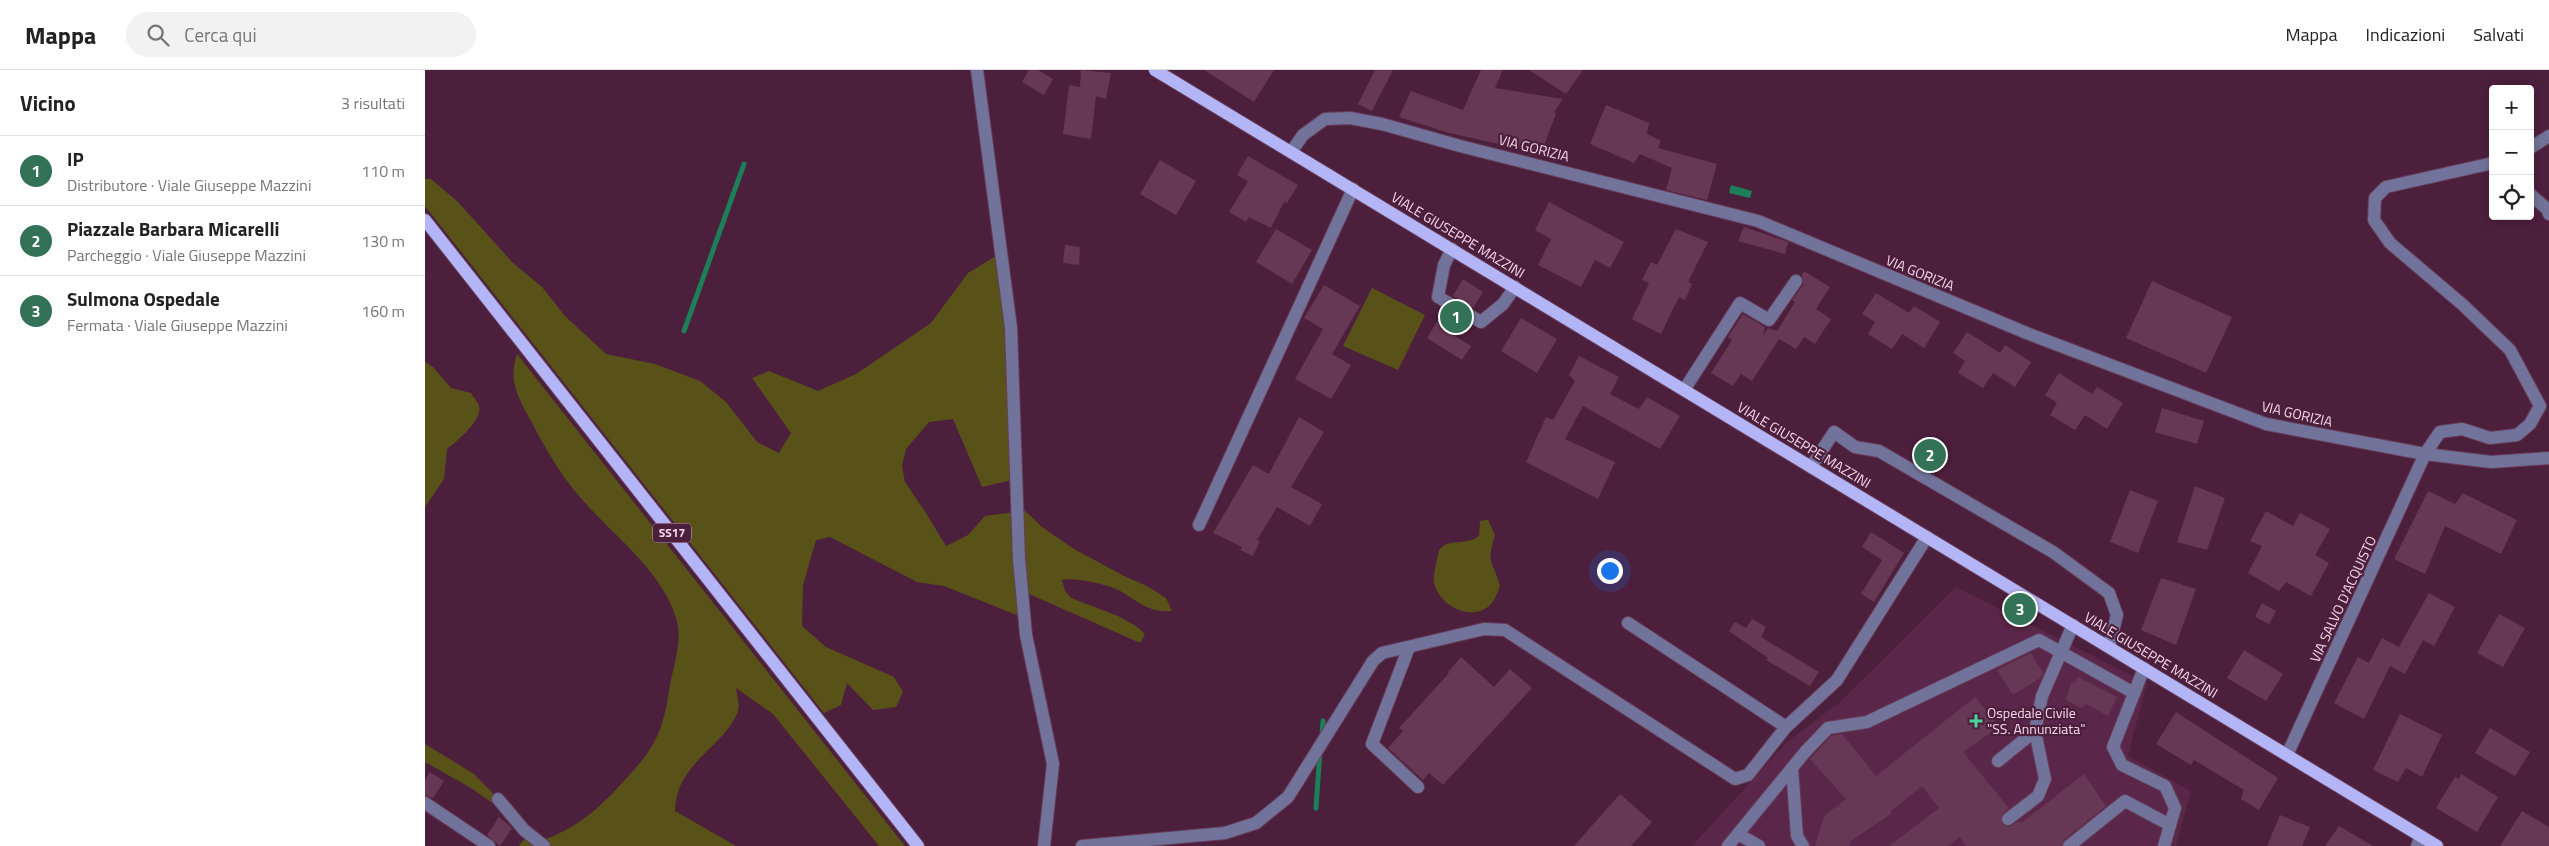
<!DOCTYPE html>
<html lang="it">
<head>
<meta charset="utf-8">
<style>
  :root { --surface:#fff; --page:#f2f2f2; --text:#222; --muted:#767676; --line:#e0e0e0; --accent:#347258 }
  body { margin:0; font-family:"Titillium Web",sans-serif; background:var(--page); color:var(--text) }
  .controls { position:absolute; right:15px; top:15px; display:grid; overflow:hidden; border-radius:5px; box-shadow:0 2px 12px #0003 }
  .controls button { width:45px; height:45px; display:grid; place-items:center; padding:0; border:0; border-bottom:1px solid var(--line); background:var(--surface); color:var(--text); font:25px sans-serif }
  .you { position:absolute; left:1184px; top:500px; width:18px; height:18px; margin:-12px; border:4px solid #fff; border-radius:50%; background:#1a73e8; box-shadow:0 0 0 8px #1a73e833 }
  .badge { display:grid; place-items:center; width:32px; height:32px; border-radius:50%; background:var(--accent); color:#fff; font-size:16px; font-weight:700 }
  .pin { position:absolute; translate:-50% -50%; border:2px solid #fff; box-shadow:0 1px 5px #0006 }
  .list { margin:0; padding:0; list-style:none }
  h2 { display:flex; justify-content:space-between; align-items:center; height:65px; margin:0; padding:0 20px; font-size:21px }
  h2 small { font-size:16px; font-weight:400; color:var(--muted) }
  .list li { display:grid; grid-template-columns:32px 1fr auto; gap:15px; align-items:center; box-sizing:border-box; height:70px; padding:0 20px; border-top:1px solid var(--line) }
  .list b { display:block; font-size:19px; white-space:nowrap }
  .list p { margin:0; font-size:16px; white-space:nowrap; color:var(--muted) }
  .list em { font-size:16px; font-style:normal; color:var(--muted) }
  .icon { flex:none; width:28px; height:28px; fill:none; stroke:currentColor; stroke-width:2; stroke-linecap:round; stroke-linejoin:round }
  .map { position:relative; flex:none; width:2124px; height:776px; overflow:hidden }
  header { display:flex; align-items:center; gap:30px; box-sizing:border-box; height:70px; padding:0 25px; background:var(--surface); border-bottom:1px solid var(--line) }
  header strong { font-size:24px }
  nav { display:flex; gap:28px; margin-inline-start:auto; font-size:18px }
  .search { width:350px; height:45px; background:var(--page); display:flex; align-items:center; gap:12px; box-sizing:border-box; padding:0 18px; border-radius:28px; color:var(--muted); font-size:19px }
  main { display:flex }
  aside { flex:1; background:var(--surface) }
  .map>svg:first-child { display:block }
</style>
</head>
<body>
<header>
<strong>Mappa</strong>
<div class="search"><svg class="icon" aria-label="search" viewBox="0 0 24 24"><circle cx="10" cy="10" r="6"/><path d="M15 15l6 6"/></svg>Cerca qui</div>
<nav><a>Mappa</a><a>Indicazioni</a><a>Salvati</a></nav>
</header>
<main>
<aside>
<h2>Vicino<small>3 risultati</small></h2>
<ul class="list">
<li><span class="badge">1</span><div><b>IP</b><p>Distributore · Viale Giuseppe Mazzini</p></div><em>110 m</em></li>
<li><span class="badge">2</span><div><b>Piazzale Barbara Micarelli</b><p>Parcheggio · Viale Giuseppe Mazzini</p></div><em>130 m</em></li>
<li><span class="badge">3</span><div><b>Sulmona Ospedale</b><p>Fermata · Viale Giuseppe Mazzini</p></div><em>160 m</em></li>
</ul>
</aside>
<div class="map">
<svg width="2124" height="776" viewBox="0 0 2124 776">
  <rect width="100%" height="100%" fill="#4c1f3d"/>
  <polygon fill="#5a2649" points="1531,517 1722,613 1703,686 1766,721 1751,776 1267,776 1362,672 1416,631"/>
  <g fill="#595218">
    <polygon points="0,109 6,109 33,132 88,193 117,217 140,246 181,284 230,294 275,311 301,332 332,372 354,383 366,363 327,308 344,301 393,321 431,304 506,253 543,203 571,186 582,247 583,342 587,410 557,417 528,349 504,352 481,379 477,396 480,412 499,440 521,476 543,465 560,446 589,442 594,546 519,516 492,512 405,467 391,470 378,515 377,556 401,577 469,607 478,622 471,637 448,640 422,613 416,635 399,643 0,136"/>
    <polygon points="947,218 1000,245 973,300 918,276"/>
    <path d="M92 284 480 776H454L348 644 311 618C312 625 315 634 313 641 299 678 251 692 250 741L311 776H125L118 770C160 756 185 727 214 694 236 668 240 647 245 615 249 594 258 569 251 548 236 499 187 465 155 427 135 404 120 378 106 351 93 328 83 310 92 284Z"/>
    <path d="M0 292 8 297 26 318 46 323C48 327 53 332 54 336 58 350 32 371 22 379L19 409 0 437Z"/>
    <path d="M596 437 617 457 649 479 701 507 722 516 741 528 747 541C725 543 715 533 697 522 686 515 649 507 637 510L640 521 646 528 693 546 711 556 720 564 716 572H713L604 524 600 512Z"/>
    <path d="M1059 450H1063L1070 465C1061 496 1067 487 1075 516 1072 523 1070 531 1064 536 1045 552 1014 535 1009 513 1008 507 1010 499 1011 494 1012 489 1013 482 1015 479 1024 468 1041 476 1054 466L1055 451Z"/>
    <polygon points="0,674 49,704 119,776 94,776 100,768 76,739 46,718 0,692"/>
  </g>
  <polygon fill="#1b7f59" points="1306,115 1327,121 1325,128 1304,123"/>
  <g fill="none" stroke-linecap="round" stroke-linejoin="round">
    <g stroke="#1b7f59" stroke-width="5">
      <polyline points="259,261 319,94"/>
      <polyline points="897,666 898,651"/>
      <polyline points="891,738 895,681"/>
    </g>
  </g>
  <g fill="#673856">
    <polygon points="604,0 613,0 628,9 619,25 597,12"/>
    <polygon points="656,0 686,3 681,29 671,26 666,69 638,64 644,15 655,17"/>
    <polygon points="779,0 849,0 829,32"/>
    <polygon points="950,0 968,0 947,41 933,34"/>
    <polygon points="1056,0 1078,0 1070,18 1138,29 1129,42 1131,44 1116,83 1024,63 974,47 986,21 1038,40"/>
    <polygon points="1104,0 1158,0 1141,24"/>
    <polygon points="1181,35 1224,53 1222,64 1236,71 1233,78 1292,94 1282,130 1241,120 1247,98 1215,84 1209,93 1165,74"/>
    <polygon points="823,86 873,115 862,133 859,132 846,158 824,147 821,152 804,142 823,111 812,105"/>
    <polygon points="735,90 771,111 751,145 715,124"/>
    <polygon points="1124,132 1199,172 1185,198 1170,190 1156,217 1113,195 1126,169 1110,160"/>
    <polygon points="1319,157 1363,172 1360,184 1313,171"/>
    <polygon points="851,159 887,180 867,214 831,192"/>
    <polygon points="1251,159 1283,172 1263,212 1267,214 1260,230 1254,227 1236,264 1207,249 1224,213 1217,210 1226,192 1232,195"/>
    <polygon points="640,175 655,177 654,195 638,193"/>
    <polygon points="1379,201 1405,217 1391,239 1406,249 1390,274 1379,267 1371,279 1354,269 1327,311 1316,304 1308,316 1286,303 1307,270 1303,267 1318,244 1340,257 1338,266 1343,258 1352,261 1370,232 1367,230 1378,215 1377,205"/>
    <polygon points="1038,209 1058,222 1048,238 1028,226"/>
    <polygon points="1727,211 1807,247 1781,303 1701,268"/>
    <polygon points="899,215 935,236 907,284 926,295 906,329 870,309 898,259 879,248"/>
    <polygon points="1451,223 1484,243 1489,236 1515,252 1499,278 1477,264 1467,279 1443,264 1450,252 1437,244"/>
    <polygon points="1019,240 1039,252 1030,266 1046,276 1037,290 1002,268"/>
    <polygon points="1096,248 1132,269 1112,303 1076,281"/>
    <polygon points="1542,262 1575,283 1580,275 1606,292 1590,317 1568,303 1558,318 1533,303 1540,291 1528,283"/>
    <polygon points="1154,286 1194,307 1185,324 1214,339 1222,327 1255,346 1235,379 1158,336 1140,369 1190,392 1173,429 1101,392 1121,347 1128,350 1150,311 1144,305"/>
    <polygon points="1634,303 1667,324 1672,317 1698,333 1682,359 1660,345 1650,360 1625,345 1632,333 1620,325"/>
    <polygon points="1737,338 1779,351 1772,374 1730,362"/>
    <polygon points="874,347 899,362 866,417 897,434 885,456 852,437 832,470 835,471 828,486 815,480 817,477 788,463 828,395 844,404"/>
    <polygon points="1770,416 1800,428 1782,480 1752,472"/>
    <polygon points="1705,420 1733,431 1713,483 1685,472"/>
    <polygon points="2003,421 2030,434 2038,423 2092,450 2076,484 2020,456 2000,504 1969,489"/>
    <polygon points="1841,441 1868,456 1875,443 1905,459 1890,485 1904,493 1886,526 1861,512 1854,521 1823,503 1837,476 1825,471"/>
    <polygon points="1446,462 1479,483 1449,532 1436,524 1457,490 1437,477"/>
    <polygon points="1736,508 1771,519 1751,575 1716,560"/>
    <polygon points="2004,523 2030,537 2009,576 1998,570 1980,604 1965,596 1939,649 1909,633 1933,587 1944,593 1957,568 1974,577"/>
    <polygon points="1837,533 1851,541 1844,554 1830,547"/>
    <polygon points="2074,544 2100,558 2078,597 2052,583"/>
    <polygon points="1327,549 1341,557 1336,567 1394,602 1385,616 1341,590 1343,588 1304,561 1310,552 1321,558"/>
    <polygon points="1819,580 1858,604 1841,631 1802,608"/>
    <polygon points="1606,583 1618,603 1617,607 1588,625 1572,600"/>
    <polygon points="1036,587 1069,617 1085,599 1107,618 1018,715 1004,703 998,710 963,678 978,661 974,658 1024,603 1023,602"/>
    <polygon points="1653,607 1692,627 1683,646 1661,634 1656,638 1641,630 1646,612 1649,614"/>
    <polygon points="1550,627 1574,657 1538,682 1584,738 1576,745 1577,754 1584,757 1594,751 1596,753 1659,704 1681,736 1639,770 1636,776 1541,776 1535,767 1523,776 1464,776 1514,738 1497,716 1466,741 1467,743 1426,771 1424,776 1390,776 1399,746 1421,729 1385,689 1406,666 1417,664 1451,706"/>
    <polygon points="1751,642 1853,708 1834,740 1816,729 1819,720 1769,690 1766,695 1731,674"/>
    <polygon points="1975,644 2017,665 1997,707 1981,698 1973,712 1948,700"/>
    <polygon points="2065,658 2105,682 2090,706 2050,683"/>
    <polygon points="5,702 19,711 8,728 0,725 0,710"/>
    <polygon points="2036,704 2073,727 2052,762 2011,738 2030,707 2034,709"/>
    <polygon points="1195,724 1227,752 1206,776 1149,776"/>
    <polygon points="2097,741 2124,757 2124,776 2075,776"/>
    <polygon points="1855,745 1885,757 1877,776 1842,776"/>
    <polygon points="74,747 87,758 75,776 62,765"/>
    <polygon points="1914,756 1948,776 1900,776"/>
  </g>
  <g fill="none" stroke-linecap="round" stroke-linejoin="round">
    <defs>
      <g id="minor">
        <polyline points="552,0 586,258 594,489 601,565 628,694 619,776"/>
        <polyline points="2105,78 2124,66"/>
        <polyline points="866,82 878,65 900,49 925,48 957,54 1035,76 1333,151 1604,264 1841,354 2000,384 2066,392 2124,388"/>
        <polyline points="2105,124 2123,140 2124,144"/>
        <polyline points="1027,179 1019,195 1013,227 1056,252 1078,234 1090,217"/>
        <polyline points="1259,320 1315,233 1344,250 1371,211"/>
        <polyline points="1386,397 1409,362 1430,377 1454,381 1628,482 1684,523 1692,545 1684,577"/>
        <polyline points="774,455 928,119"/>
        <polyline points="1203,553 1361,657"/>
        <polyline points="984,577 947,674 993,717"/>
        <polyline points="1719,598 1688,677 1697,695 1740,716 1750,738 1739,776"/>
        <polyline points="1862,685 2000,384 2015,362 2037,359 2065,368 2092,365 2105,354 2115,336 2085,280 2038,235 1965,173 1949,150 1950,128 1961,117 2068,93"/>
        <polyline points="1573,691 1610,661"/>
        <polyline points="1367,698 1372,766 1378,776"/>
        <polyline points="73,729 99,760 119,776"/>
        <polyline points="0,733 64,776"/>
        <polyline points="1583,749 1613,726 1620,709 1610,661 1617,626 1648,555"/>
        <polyline points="1313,764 1334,776"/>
        <polyline points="657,776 800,763 831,753 863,727 948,591 957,583 1059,559 1080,560 1310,709 1323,705 1361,657 1412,610 1502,467"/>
        <polyline points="1303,776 1380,682 1403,658 1442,652 1614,570 1709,623"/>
        <polyline points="1644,776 1700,731 1745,755"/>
        <polyline points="1992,776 1996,766"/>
      </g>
      <g id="major">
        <polyline points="730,0 2012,776"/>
        <polyline points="0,150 493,776"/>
      </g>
    </defs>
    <use href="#minor" stroke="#673d59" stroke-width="14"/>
    <use href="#major" stroke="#673d59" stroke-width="14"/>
    <use href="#minor" stroke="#71739a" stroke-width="12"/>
    <use href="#major" stroke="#b3b5f6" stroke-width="12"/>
  </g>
  <path fill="#4bd49b" stroke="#4c1f3d" stroke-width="2" d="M1548.5 643.5h5v5h5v5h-5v5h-5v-5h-5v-5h5z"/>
  <g text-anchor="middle" stroke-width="4.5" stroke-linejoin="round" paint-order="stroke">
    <rect fill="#4c1f3d" stroke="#c2a0b5" stroke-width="1" x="228" y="453.5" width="38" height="19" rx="4"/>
    <g font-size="12" font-weight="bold" fill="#f5d8e9">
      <text x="247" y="467">SS17</text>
    </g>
    <g font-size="14" fill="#f5d8e9" stroke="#4c1f3d">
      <text transform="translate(1109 78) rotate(14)" y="5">VIA GORIZIA</text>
      <text transform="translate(1033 165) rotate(31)" y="5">VIALE GIUSEPPE MAZZINI</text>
      <text transform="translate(1495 203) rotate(22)" y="5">VIA GORIZIA</text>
      <text transform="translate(1872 344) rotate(13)" y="5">VIA GORIZIA</text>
      <text transform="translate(1379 375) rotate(31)" y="5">VIALE GIUSEPPE MAZZINI</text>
      <text transform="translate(1918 529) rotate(-65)" y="5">VIA SALVO D'ACQUISTO</text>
      <text transform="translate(1726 585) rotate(31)" y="5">VIALE GIUSEPPE MAZZINI</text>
    </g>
    <g font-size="14" fill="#f5d8e9" stroke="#4c1f3d" text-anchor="start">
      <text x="1562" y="648">Ospedale Civile<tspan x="1562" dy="16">"SS. Annunziata"</tspan></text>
    </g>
  </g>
</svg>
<div class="controls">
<button>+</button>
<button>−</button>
<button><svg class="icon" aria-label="locate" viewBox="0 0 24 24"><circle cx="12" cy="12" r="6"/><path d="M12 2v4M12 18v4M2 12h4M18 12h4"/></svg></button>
</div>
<div class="you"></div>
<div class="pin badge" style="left:1031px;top:247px">1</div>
<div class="pin badge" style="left:1505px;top:385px">2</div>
<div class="pin badge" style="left:1595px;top:539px">3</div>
</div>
</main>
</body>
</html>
